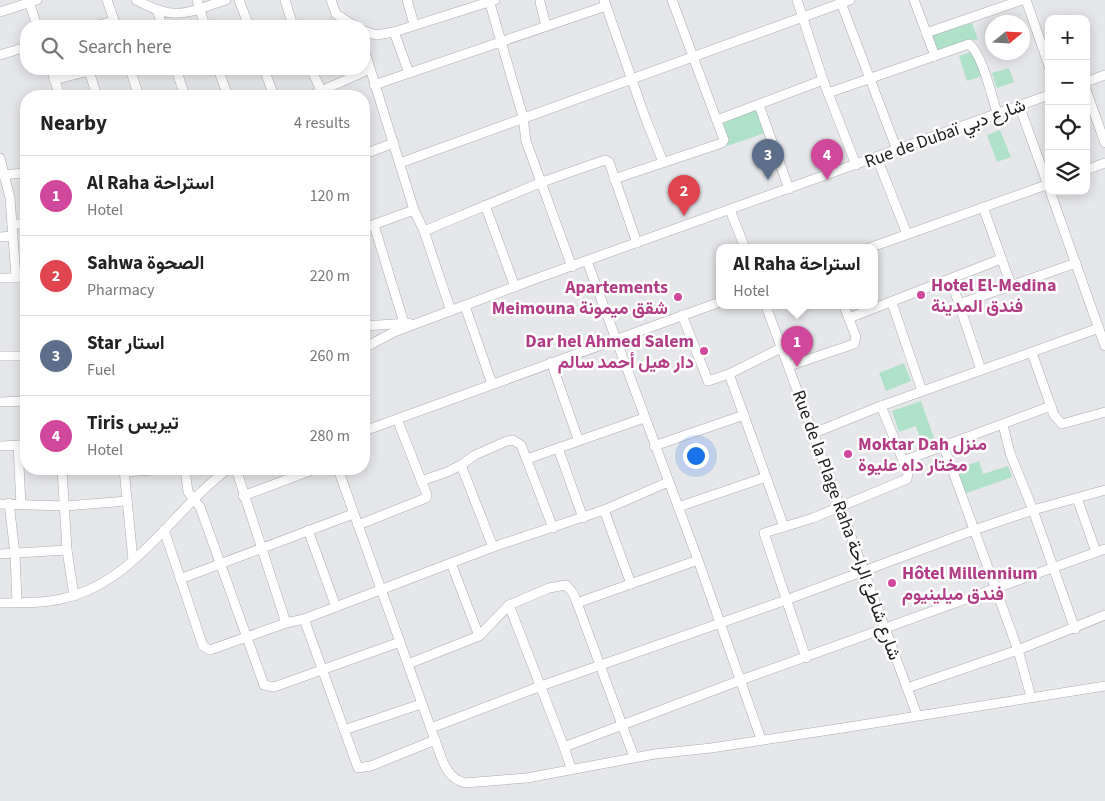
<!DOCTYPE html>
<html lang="en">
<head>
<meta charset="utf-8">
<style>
  :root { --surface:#fff; --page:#f2f2f2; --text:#222; --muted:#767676; --line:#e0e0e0; --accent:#3e68d9 }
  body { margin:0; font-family:"Source Sans 3",Vazirmatn,sans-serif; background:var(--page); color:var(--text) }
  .controls { position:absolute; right:15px; top:15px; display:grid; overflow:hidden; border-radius:10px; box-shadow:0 2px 12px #0003 }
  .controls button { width:45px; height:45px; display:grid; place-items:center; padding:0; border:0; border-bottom:1px solid var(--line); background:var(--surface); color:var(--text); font:25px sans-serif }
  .compass { position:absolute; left:985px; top:15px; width:45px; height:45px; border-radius:50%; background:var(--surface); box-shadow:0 2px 12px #0003; rotate:72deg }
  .you { position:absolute; left:695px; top:455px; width:18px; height:18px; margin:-12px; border:4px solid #fff; border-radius:50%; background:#1a73e8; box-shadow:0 0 0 8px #1a73e833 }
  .badge { display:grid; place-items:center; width:32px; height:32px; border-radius:50%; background:var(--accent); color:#fff; font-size:16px; font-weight:700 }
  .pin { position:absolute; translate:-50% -41px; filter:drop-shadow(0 1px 2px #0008) }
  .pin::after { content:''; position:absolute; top:26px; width:18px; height:15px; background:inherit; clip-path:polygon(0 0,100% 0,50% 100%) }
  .popup { position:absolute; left:716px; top:244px; width:162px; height:65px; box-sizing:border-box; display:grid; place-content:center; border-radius:10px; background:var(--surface); filter:drop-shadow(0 1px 4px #0005); font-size:16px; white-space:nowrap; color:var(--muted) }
  .popup b { font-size:19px; color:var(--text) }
  .popup::after { content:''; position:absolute; left:50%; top:100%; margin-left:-10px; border:10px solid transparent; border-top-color:var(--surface) }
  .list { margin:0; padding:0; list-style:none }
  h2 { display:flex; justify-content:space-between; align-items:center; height:65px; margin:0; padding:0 20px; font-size:21px }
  h2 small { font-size:16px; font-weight:400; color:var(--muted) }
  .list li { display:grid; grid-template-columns:32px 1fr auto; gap:15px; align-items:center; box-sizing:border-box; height:80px; padding:0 20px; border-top:1px solid var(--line) }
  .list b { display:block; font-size:19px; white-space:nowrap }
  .list p { margin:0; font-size:16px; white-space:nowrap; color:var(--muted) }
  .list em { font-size:16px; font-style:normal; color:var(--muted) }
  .icon { flex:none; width:28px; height:28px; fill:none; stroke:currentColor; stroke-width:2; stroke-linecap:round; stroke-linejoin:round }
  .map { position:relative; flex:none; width:1105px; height:801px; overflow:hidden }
  .search { position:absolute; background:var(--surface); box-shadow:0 2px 12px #0003; left:20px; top:20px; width:350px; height:55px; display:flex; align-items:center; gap:12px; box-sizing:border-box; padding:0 18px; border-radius:20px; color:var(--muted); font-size:19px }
  .panel { position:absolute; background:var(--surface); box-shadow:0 2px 12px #0003; left:20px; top:90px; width:350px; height:385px; border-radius:20px }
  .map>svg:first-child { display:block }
</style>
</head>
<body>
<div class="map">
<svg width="1105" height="801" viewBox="0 0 1105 801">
  <rect width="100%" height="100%" fill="#e6e7ea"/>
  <g fill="#afe1c8">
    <polygon points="972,23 978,39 935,53 929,36"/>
    <polygon points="973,51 982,76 967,81 959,56"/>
    <polygon points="1009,68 1014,82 997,88 992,73"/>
    <polygon points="757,106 768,132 727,146 718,122"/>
    <polygon points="1000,130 1011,157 997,162 987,135"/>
    <polygon points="904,363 911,381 886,391 879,373"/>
    <polygon points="921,401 936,444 923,448 916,426 899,432 892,411"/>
    <polygon points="979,461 983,474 1008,466 1012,477 964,494 955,470"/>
  </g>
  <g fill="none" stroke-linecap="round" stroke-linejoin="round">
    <defs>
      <g id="minor">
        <polyline points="107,0 116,26"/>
        <path d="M136 0C177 22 184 13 226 0"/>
        <polyline points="197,0 205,26"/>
        <polyline points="239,0 249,26"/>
        <polyline points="285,0 293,26"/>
        <polyline points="331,0 336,14 355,26"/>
        <polyline points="407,0 414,24"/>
        <polyline points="489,0 523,117 526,141 572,267"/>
        <polyline points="604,0 645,117 663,162"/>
        <polyline points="797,0 823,80 856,165"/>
        <polyline points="840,0 897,150"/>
        <polyline points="914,0 935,56"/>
        <polyline points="1026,0 1049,66"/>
        <polyline points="29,2 37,26"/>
        <polyline points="540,2 546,26"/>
        <polyline points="0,12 37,0"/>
        <polyline points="158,12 162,26"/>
        <polyline points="94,26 114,21"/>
        <polyline points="364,31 376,35 394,32 495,0"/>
        <polyline points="394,32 409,73"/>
        <polyline points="926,33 1022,0"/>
        <polyline points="364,49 414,210 424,231 451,311"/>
        <polyline points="0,55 26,47"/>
        <polyline points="51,69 60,96"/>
        <polyline points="130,69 139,96"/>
        <polyline points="176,69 185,96"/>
        <polyline points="218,69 228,96"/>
        <polyline points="264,69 274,96"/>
        <polyline points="311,69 321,90"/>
        <polyline points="54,80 89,71 97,96"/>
        <polyline points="1086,82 1105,75"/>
        <polyline points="374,85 606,6"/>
        <polyline points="1086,90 1105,143"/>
        <path d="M828 93 969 44C982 53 992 97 997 113"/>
        <polyline points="310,96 370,69"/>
        <polyline points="759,105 789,189"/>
        <polyline points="1019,105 1049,188"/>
        <polyline points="717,120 823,80"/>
        <polyline points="364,154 394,143"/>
        <polyline points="0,158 10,198 16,277"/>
        <polyline points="877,158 907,234"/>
        <polyline points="400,163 850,0"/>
        <polyline points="1086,170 1105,163"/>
        <polyline points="0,175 26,173"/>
        <polyline points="614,179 722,143 724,140 672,0"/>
        <polyline points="1050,191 1105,346"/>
        <polyline points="485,205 515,287"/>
        <polyline points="983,207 1011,285"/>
        <polyline points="730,210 745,248"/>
        <polyline points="12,224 26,224"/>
        <polyline points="374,225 404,323"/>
        <polyline points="364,228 414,210"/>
        <polyline points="424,231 542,182 605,160 609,162 637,243"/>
        <polyline points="0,237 13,236"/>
        <polyline points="869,248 1049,184"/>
        <polyline points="587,261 698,560 761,739"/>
        <polyline points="0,278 22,278"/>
        <polyline points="25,278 26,321"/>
        <polyline points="951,280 981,370"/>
        <polyline points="892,303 922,391"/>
        <polyline points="959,304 1076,263"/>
        <polyline points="465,306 492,384"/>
        <polyline points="766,306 917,715"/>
        <polyline points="682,315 708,381 729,374 781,348"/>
        <polyline points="849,318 1001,259"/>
        <polyline points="364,326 409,323"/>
        <polyline points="364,348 394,332 535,279 1049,95"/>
        <polyline points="1032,353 1054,415 1062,424 1105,412"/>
        <polyline points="0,356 26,356"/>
        <polyline points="551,362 578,439"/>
        <polyline points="789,366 854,344 856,337 844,306"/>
        <polyline points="729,374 784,527"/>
        <polyline points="0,402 26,401"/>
        <polyline points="1003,425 1010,453 1033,510 1075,629"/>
        <polyline points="364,431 720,302"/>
        <polyline points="814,433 881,406 1099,328"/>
        <polyline points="18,445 21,505"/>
        <polyline points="0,446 26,445"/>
        <polyline points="654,446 744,415"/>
        <polyline points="944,447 1018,650 1031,697"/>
        <polyline points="558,448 583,518"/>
        <polyline points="527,459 644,418"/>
        <polyline points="903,461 1051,406"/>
        <polyline points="62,469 67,550 74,596"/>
        <polyline points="124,469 133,560"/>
        <polyline points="185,469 188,492 200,507 264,685 274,687 400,642"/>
        <polyline points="236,469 286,623"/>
        <path d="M338 469 435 740C442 758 445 778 465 783L527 778 655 754 711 748 843 728 1105 686"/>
        <polyline points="124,472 169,469"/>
        <polyline points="421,481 447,472 461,465"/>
        <polyline points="243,496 315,469"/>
        <polyline points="1077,498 1096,552"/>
        <polyline points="9,503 15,554 17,602"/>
        <polyline points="0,504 65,506 127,501"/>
        <polyline points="678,507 766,477"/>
        <polyline points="604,510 631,584"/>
        <polyline points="358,525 426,498 427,495 397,419"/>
        <polyline points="164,530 203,646 210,650 286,623 304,619 493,547 604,510 668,482"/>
        <polyline points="308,530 336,607"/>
        <polyline points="493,547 461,465 475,455 507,441 513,440 521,445 553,528"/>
        <polyline points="0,554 67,550"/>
        <polyline points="451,563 479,636"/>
        <polyline points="180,579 353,514"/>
        <path d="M0 603C21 602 44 604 65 598 136 581 173 510 228 469"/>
        <polyline points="577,603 698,560"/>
        <polyline points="509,605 564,747"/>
        <polyline points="304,619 358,768 371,766 435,740"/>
        <polyline points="806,658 764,533 813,518 907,479 908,473 881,406"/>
        <polyline points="408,664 479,636 509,605 549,588 566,585 573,593 577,603 634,757"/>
        <polyline points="907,688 1018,650 1105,615"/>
        <polyline points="431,728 541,686 786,600 974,530 1033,510 1105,490"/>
        <polyline points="344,730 421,704"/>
        <polyline points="571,768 564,747 741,680 1105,549"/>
      </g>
    </defs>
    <use href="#minor" stroke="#aaabae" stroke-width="10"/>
    <use href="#minor" stroke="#fff" stroke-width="9"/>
  </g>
  <g fill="#d1479c" stroke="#fff" stroke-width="2">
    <circle cx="921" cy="295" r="5"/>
    <circle cx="678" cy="297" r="5"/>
    <circle cx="704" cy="351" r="5"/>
    <circle cx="848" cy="454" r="5"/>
    <circle cx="892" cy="583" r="5"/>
  </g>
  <g text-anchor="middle" stroke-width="5" stroke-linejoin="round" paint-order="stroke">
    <g font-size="18" fill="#212122" stroke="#fff">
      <text transform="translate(945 133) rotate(-20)" y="6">Rue de Dubaï شارع دبي</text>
      <text transform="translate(847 525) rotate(70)" y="6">Rue de la Plage Raha شارع شاطئ الراحة</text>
    </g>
    <g font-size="18" font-weight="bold" fill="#b23c85" stroke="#fff" text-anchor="start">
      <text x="931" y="291">Hotel El-Medina<tspan x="931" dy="21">فندق المدينة</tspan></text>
      <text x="668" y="293" text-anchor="end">Apartements<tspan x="668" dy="21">Meimouna شقق ميمونة</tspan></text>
      <text x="694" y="347" text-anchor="end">Dar hel Ahmed Salem<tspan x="694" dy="21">دار هيل أحمد سالم</tspan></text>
      <text x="858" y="450">Moktar Dah منزل<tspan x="858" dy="21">مختار داه عليوة</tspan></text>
      <text x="902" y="579">Hôtel Millennium<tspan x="902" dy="21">فندق ميلينيوم</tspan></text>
    </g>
  </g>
</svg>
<div class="controls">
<button>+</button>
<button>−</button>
<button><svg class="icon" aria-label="locate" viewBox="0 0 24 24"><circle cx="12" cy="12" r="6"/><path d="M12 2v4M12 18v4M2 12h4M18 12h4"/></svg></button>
<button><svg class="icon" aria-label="layers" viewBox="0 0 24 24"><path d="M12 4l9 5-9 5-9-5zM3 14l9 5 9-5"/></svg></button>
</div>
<svg class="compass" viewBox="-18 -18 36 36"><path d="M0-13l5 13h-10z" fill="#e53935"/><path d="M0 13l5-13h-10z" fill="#767676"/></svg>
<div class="you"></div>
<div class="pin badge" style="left:797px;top:367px;background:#d1479c">1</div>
<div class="popup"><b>Al Raha استراحة</b>Hotel</div>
<div class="pin badge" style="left:684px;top:216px;background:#e0444e">2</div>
<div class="pin badge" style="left:768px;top:180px;background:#5c6f8a">3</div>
<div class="pin badge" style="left:827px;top:180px;background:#d1479c">4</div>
<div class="search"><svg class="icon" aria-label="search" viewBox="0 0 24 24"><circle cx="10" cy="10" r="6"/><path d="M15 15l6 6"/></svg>Search here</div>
<section class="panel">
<h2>Nearby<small>4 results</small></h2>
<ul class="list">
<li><span class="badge" style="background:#d1479c">1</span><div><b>Al Raha استراحة</b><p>Hotel</p></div><em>120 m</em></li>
<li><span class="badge" style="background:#e0444e">2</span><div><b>Sahwa الصحوة</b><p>Pharmacy</p></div><em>220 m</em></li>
<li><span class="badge" style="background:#5c6f8a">3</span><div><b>Star استار</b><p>Fuel</p></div><em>260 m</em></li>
<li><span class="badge" style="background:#d1479c">4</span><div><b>Tiris تيريس</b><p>Hotel</p></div><em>280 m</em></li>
</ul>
</section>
</div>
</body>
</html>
